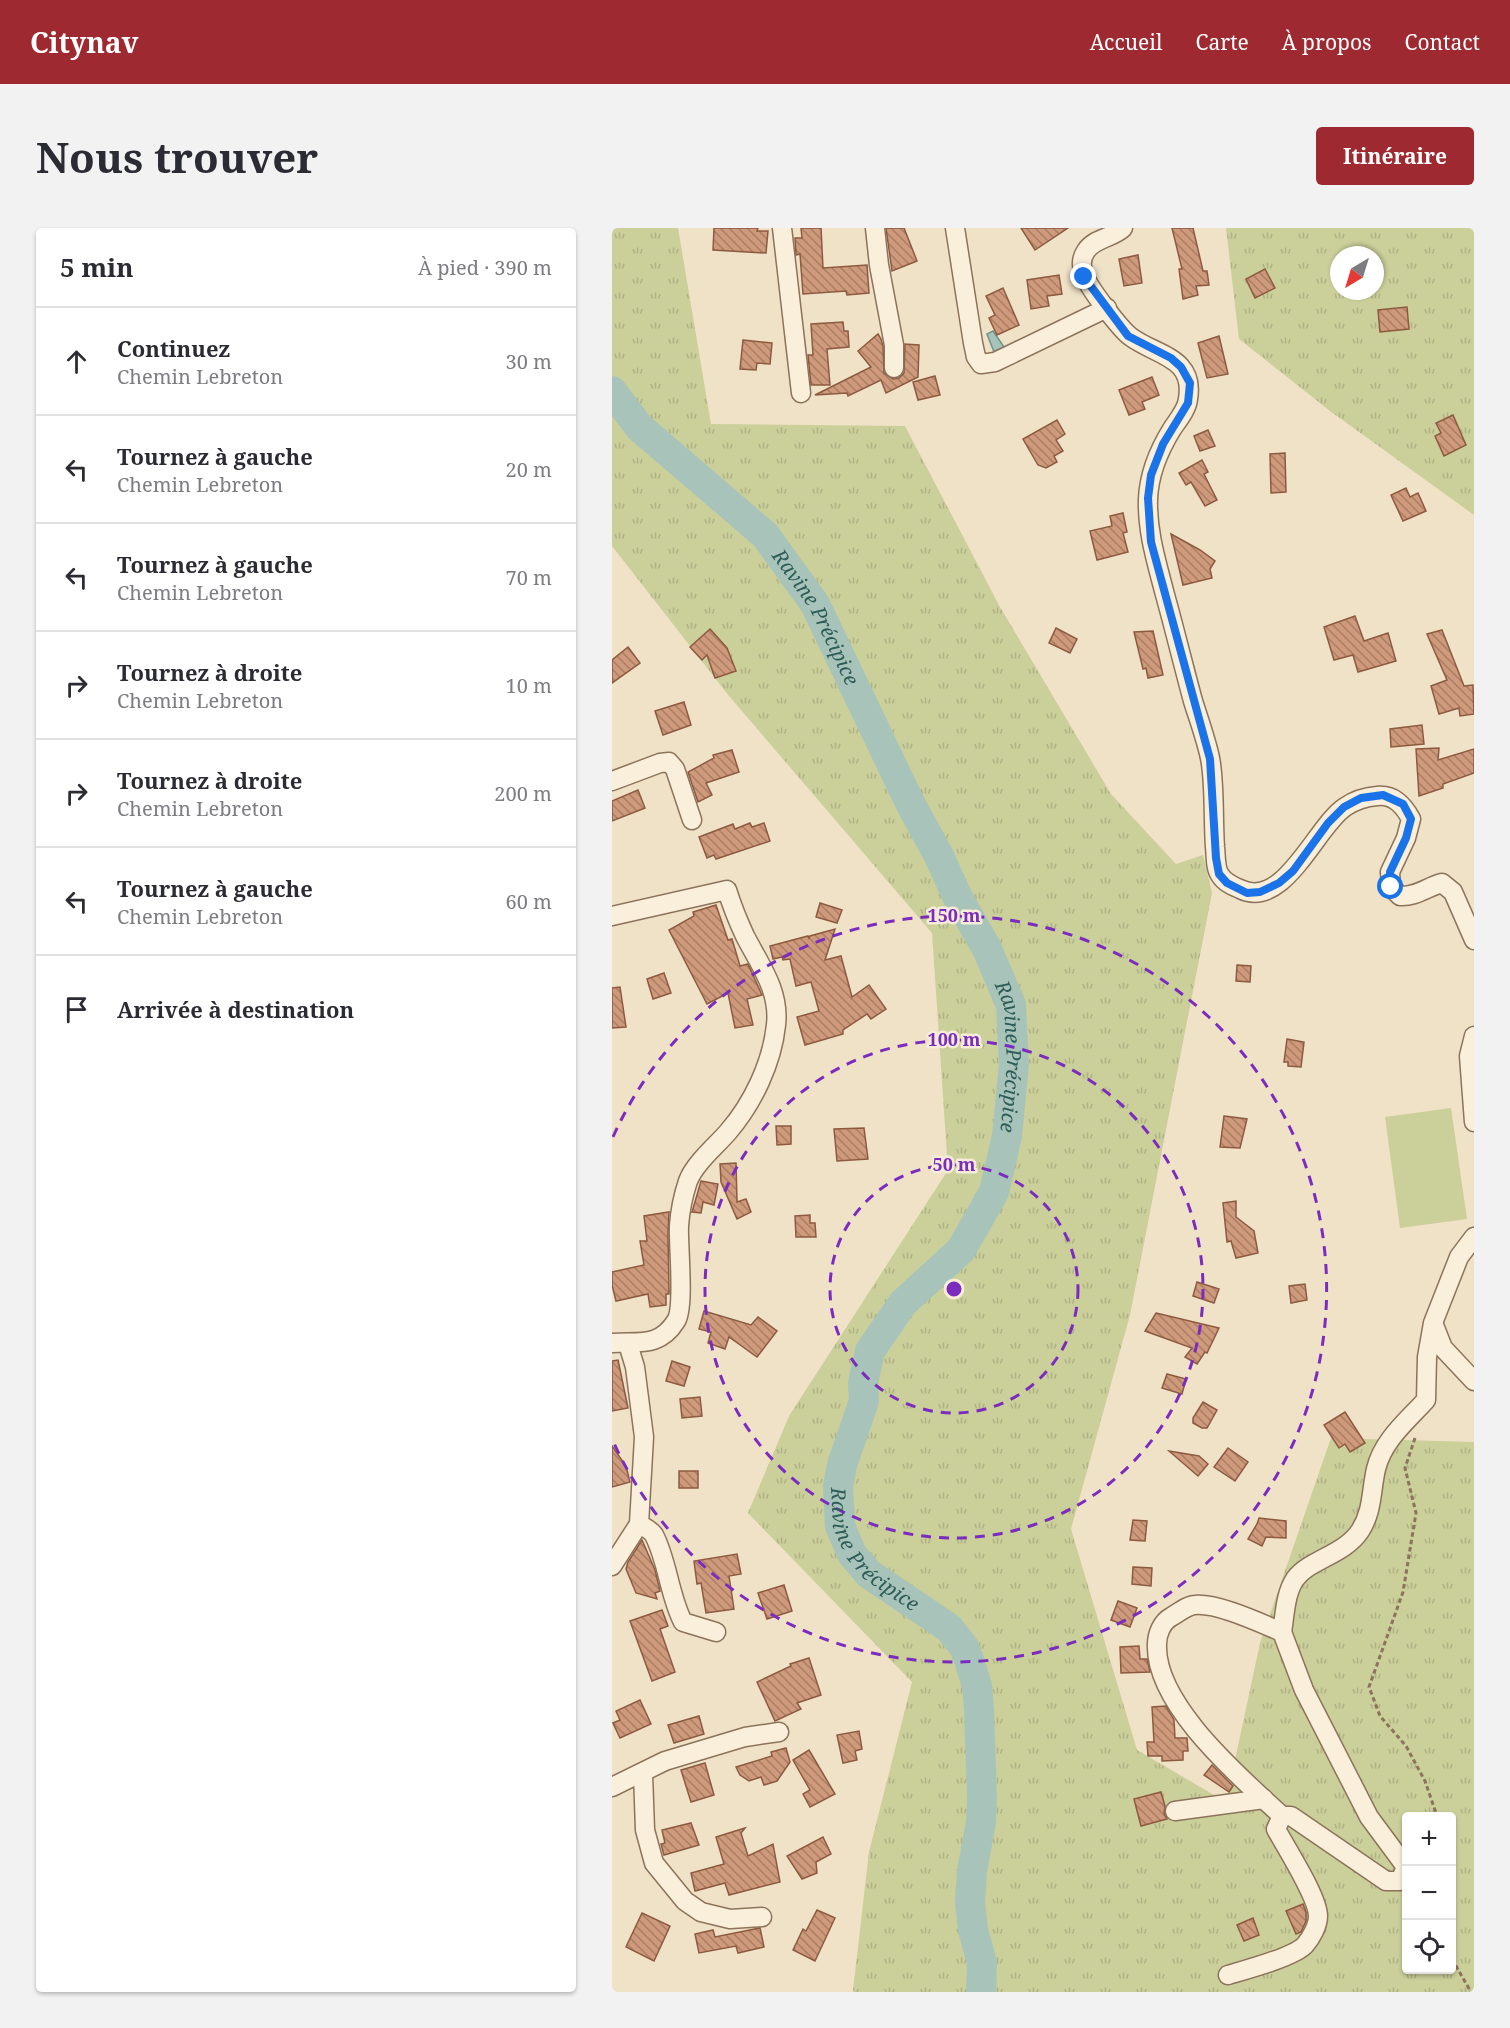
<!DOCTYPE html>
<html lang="fr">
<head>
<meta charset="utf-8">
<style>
  :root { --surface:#fff; --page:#f2f2f3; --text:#2b2b33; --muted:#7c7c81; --line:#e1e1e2; --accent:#9e2930 }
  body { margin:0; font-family:"Noto Serif",serif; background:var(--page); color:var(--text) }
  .controls { position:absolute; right:18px; bottom:18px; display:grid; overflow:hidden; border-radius:6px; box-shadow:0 2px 4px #0004 }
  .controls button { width:54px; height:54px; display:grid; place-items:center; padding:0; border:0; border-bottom:2px solid var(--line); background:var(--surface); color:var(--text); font:30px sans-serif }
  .compass { position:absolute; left:718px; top:18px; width:54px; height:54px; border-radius:50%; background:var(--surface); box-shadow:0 2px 4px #0004; rotate:218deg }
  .stop { position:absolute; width:18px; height:18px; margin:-14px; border:4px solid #1a73e8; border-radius:50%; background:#fff }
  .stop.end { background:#1a73e8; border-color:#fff; box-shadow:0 2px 6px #0008 }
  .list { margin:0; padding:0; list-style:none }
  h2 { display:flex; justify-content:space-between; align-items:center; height:78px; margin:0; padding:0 24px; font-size:26px }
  h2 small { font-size:20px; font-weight:400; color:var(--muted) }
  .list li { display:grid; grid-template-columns:39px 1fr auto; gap:18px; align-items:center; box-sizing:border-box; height:108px; padding:0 24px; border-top:2px solid var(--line) }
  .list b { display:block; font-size:22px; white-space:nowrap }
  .list p { margin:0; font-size:20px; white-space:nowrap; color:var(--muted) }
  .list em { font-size:20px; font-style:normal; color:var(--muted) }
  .icon { flex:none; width:33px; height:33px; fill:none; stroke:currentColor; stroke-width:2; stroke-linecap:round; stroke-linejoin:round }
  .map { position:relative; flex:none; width:862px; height:1764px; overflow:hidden; border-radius:6px }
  header { display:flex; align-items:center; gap:36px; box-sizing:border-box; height:84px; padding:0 30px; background:var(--accent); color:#fff }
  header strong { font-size:28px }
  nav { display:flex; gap:33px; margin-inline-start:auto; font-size:21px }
  .intro { display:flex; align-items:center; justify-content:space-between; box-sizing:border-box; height:144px; padding:0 36px }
  h1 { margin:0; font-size:42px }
  .button { padding:15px 27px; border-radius:6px; background:var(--accent); color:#fff; font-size:21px; font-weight:700 }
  main { display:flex; gap:36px; padding:0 36px }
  aside { flex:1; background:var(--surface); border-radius:6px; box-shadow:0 2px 4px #0004 }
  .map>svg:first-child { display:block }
</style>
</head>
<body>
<header>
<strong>Citynav</strong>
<nav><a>Accueil</a><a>Carte</a><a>À propos</a><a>Contact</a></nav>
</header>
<div class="intro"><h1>Nous trouver</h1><a class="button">Itinéraire</a></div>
<main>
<aside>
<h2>5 min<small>À pied · 390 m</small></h2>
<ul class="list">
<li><svg class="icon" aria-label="ahead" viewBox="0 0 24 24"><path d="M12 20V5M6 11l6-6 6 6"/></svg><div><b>Continuez</b><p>Chemin Lebreton</p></div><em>30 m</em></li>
<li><svg class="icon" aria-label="left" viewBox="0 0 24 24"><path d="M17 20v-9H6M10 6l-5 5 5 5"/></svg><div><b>Tournez à gauche</b><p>Chemin Lebreton</p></div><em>20 m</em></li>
<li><svg class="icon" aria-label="left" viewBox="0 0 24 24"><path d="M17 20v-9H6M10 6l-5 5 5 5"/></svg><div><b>Tournez à gauche</b><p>Chemin Lebreton</p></div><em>70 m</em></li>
<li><svg class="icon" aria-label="right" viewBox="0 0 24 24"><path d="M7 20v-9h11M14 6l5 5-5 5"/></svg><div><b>Tournez à droite</b><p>Chemin Lebreton</p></div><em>10 m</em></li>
<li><svg class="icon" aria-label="right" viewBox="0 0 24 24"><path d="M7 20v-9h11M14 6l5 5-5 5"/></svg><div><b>Tournez à droite</b><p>Chemin Lebreton</p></div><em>200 m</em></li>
<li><svg class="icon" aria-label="left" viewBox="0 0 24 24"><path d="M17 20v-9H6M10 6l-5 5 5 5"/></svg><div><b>Tournez à gauche</b><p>Chemin Lebreton</p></div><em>60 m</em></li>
<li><svg class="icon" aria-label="arrive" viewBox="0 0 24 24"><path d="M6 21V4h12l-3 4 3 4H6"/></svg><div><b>Arrivée à destination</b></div></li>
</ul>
</aside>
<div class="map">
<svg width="862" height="1764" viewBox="0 0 862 1764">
  <defs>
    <pattern id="grass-tufts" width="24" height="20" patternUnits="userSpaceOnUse" patternTransform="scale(1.5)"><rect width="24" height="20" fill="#cbcf9a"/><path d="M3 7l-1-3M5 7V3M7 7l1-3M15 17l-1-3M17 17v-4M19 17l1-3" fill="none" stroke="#afb284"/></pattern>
    <pattern id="water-ripples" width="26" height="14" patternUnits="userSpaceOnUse" patternTransform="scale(1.5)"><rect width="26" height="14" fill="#a8c4ba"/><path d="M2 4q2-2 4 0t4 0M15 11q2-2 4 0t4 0" fill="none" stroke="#8a9f97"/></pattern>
    <pattern id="building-back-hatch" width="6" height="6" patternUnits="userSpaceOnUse" patternTransform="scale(1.5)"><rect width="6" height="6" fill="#cf9a7b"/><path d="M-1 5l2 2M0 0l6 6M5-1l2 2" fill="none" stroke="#a97e64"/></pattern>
  </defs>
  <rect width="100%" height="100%" fill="#f0e2c7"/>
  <g fill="url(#grass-tufts)" fill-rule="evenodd">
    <path d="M0 0H66L99 196 293 198 388 379 499 566 564 636 591 627 600 665 518 1087 459 1301 525 1522 614 1574 648 1415 719 1210 862 1214V1764H242L241 1762 257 1624 300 1454 136 1285 177 1188 336 942 320 705 117 468 0 318ZM794 1588H840V1742H794Z"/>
    <path d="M614 0H862V287L718 183 627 111ZM727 27H763V63H727Z"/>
  </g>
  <polygon fill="#cbcf9a" points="839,880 855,991 788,1000 773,889"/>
  <polygon fill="url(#water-ripples)" stroke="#6e9388" stroke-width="1.5" points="381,103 392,119 382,124 375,106"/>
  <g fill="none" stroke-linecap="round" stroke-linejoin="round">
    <path stroke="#a8c4ba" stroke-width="30" id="s1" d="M0 163 27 199 153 307 203 376 298 575 327 628 345 668 375 721 399 777 402 836 395 908 382 964 349 1022 291 1075 258 1123 251 1155 252 1173 230 1237 226 1258 228 1298 240 1326 257 1346 337 1400 352 1419 357 1432 365 1458 367 1481 370 1570 369 1594 360 1643 358 1675 361 1702 370 1735 369 1764"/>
  </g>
  <g fill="url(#building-back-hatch)" stroke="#8d5a40" stroke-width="1.5">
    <polygon points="102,0 146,0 145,3 156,3 154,25 101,22"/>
    <polygon points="189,0 209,0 211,40 255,37 257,65 235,67 234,63 191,66 188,26 184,27 183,10 190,10"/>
    <polygon points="274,0 292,0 305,33 280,43"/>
    <polygon points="409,0 456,0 423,22"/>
    <polygon points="560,0 581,0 591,43 595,43 597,57 584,58 586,67 571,71 567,41 570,41"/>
    <polygon points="526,27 530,55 512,58 507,31"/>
    <polygon points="653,41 663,60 643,70 634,51"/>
    <polygon points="447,47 450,66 435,68 437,78 419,81 415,52"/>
    <polygon points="391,60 407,97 385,107 377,90 383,87 374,68"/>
    <polygon points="795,79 797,101 768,104 766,82"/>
    <polygon points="231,94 232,103 236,103 237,119 215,121 218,157 199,157 196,127 201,127 199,96"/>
    <polygon points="266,106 269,111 271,118 272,145 281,151 287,150 292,145 293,116 307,117 306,149 274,165 269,152 236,168 235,165 203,167 259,139 246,123"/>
    <polygon points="607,108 616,146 595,150 586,115"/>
    <polygon points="131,112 160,115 158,136 145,135 144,142 128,141"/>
    <polygon points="323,148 328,167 306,172 301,154"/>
    <polygon points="540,149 547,167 530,174 533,181 517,187 507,162"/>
    <polygon points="841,187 854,217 832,228 823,208 829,205 824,195"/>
    <polygon points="445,192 453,206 444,212 451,223 442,228 445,234 434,240 426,237 411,211"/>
    <polygon points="596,202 603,218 588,223 582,208"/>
    <polygon points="673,225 674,264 659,265 658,226"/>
    <polygon points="590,232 596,244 592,246 605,272 593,278 579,254 574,257 567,245"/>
    <polygon points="794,260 798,269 806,265 814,283 791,293 779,267"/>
    <polygon points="511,285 515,304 511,305 516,324 485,332 478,303 500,298 498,288"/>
    <polygon points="559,306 588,322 603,333 598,341 600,350 571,357"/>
    <polygon points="743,388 752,413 776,405 784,433 746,444 741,427 722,432 712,399"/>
    <polygon points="444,400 465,411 458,425 437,415"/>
    <polygon points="98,401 115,420 124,443 103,450 95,427 90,432 78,419"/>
    <polygon points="830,402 852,458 861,457 862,486 848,488 847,480 827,486 819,458 835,452 815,406"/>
    <polygon points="541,403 551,447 536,450 534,440 531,441 522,404"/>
    <polygon points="16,419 28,435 0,455 0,432"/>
    <polygon points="72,474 79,497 51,507 43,483"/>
    <polygon points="810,497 812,516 779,519 778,501"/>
    <polygon points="827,520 826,532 862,521 862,545 831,556 831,560 807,568 804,521"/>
    <polygon points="120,522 127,544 94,555 100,567 86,574 76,544 102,530 101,527"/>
    <polygon points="26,562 33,580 0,593 0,573"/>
    <polygon points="138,595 140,599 152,595 158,613 104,631 102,627 95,630 87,609 121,596 123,601"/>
    <polygon points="208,675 230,682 225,695 204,689"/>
    <polygon points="104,677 116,712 120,711 128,738 136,736 149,765 150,767 135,771 141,797 123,800 116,765 95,776 57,702 82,688 81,684"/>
    <polygon points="223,701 213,732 229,728 240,769 257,757 274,781 259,791 255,786 231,802 231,806 193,817 185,789 207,783 199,754 184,758 178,731 171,732 170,729 161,731 158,718 196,708 197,710 198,708"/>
    <polygon points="625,737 639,738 638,754 624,753"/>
    <polygon points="52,745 59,765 41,771 35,751"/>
    <polygon points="8,759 14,799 0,800 0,760"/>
    <polygon points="675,811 692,814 689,839 676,838 676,834 672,834"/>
    <polygon points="612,888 635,891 628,920 608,919"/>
    <polygon points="164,898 179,898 179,916 165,917"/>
    <polygon points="252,900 256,931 225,933 222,901"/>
    <polygon points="124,935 125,974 134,971 139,984 125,991 109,954 108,936"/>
    <polygon points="89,953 106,956 102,977 91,974 89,985 80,984"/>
    <polygon points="624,973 624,989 642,1003 646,1025 624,1030 619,1013 615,1014 611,975"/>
    <polygon points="57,984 56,1007 57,1062 57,1066 54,1066 54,1077 38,1079 36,1066 4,1073 0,1057 0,1044 32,1037 28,1013 35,1013 32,988"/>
    <polygon points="198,987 198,995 203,995 204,1009 184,1009 183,988"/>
    <polygon points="585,1054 607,1061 602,1075 581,1068"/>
    <polygon points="693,1056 695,1072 679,1075 677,1058"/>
    <polygon points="92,1083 139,1097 146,1089 165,1103 145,1129 117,1109 113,1121 96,1115 99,1104 87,1101"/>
    <polygon points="544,1085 607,1100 595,1125 593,1124 585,1136 573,1129 580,1120 533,1103"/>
    <polygon points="6,1132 16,1180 0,1183 0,1133"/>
    <polygon points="60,1133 78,1139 72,1158 54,1153"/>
    <polygon points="555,1146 574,1151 570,1166 550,1160"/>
    <polygon points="88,1169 90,1188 70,1190 68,1171"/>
    <polygon points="591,1174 605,1182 595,1200 590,1200 581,1195 581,1190"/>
    <polygon points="733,1184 753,1215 738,1224 733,1216 727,1220 712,1197"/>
    <polygon points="0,1218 14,1238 18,1254 0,1259"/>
    <polygon points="616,1220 636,1234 623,1253 602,1239"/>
    <polygon points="557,1223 587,1228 596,1236 586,1248"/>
    <rect x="67" y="1243" width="19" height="17"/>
    <polygon points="647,1290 674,1293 674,1310 654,1309 650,1318 636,1311 645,1296"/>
    <polygon points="521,1292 535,1293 533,1313 518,1312"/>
    <polygon points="30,1312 43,1342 48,1363 43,1365 45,1371 24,1365 14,1341 16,1334"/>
    <polygon points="125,1326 129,1346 117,1348 122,1381 94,1385 89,1355 85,1356 82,1333"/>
    <polygon points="521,1339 540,1340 539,1358 520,1356"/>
    <polygon points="172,1357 180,1383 155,1391 146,1365"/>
    <polygon points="506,1373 525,1380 518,1399 499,1392"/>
    <polygon points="50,1382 56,1398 48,1401 63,1444 40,1453 18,1393"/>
    <polygon points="527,1418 528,1431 535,1431 538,1444 509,1445 508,1419"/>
    <polygon points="197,1430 209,1467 185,1475 189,1481 163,1493 145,1454 179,1438 178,1436"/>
    <polygon points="28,1472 39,1496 8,1510 1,1495 8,1492 4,1483"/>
    <polygon points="554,1478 562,1492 563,1510 575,1510 576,1523 571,1523 571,1532 550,1533 550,1528 536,1528 535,1514 542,1514 540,1479"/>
    <polygon points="87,1488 92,1506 62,1515 56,1497"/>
    <polygon points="247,1503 250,1521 243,1523 245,1532 231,1535 225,1507"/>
    <polygon points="174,1520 178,1534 165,1553 152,1557 149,1549 137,1553 128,1547 124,1539 160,1528 159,1524"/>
    <polygon points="197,1522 223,1566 198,1579 191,1566 198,1562 181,1532"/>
    <polygon points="93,1535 102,1567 79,1574 69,1542"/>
    <polygon points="600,1537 621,1558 617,1564 592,1547"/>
    <polygon points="549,1564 553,1578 552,1585 555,1591 529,1598 522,1571"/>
    <polygon points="79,1595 87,1617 52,1627 49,1616 53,1615 50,1602"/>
    <polygon points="133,1600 129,1605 136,1628 161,1616 168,1654 117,1667 113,1655 83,1663 79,1645 112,1636 104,1609"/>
    <polygon points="211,1609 219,1626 204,1634 205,1645 190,1651 175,1628"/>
    <polygon points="691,1676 694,1684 694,1693 689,1704 684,1706 674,1683"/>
    <polygon points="205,1682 223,1690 203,1733 181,1722 191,1701 194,1703"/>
    <polygon points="30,1685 58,1698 42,1733 14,1719"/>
    <polygon points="641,1690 647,1707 632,1713 625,1697"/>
    <polygon points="148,1700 152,1719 126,1725 124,1718 87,1725 83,1706 101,1702 103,1709"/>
  </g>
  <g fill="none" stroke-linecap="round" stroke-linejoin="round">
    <defs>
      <g id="minor">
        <polyline points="170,0 189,165"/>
        <polyline points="263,0 267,37 282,117 282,140"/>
        <polyline points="343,0 361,115 364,129 369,136 383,134 495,80"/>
        <path d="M511 0C501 10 482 10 474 23 469 30 469 39 472 46 475 58 509 102 519 109 545 128 583 129 576 171 575 182 565 193 560 201 547 222 537 246 536 271 535 303 544 332 552 363 562 399 571 436 581 473 587 492 594 511 598 530 603 555 601 592 603 619 604 627 603 640 608 647 613 655 621 658 628 661 672 683 704 598 733 579 743 572 753 569 765 568 782 566 792 578 799 591L794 610 778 644 779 659 788 668C804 669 815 659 830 655L841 664 862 712"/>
        <polyline points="0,553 48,535 57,534 63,541 80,592"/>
        <path d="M0 688 115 662C120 678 126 693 133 708 148 737 168 763 164 797 160 835 141 875 116 904 103 919 83 935 76 953 71 968 68 983 67 998 66 1017 73 1079 64 1093 47 1120 27 1113 0 1115"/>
        <polyline points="862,808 857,828 862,894"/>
        <polyline points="822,1097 831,1120 862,1153"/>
        <path d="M27 1296C32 1299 39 1302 42 1307 56 1334 57 1367 71 1394L104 1404"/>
        <polyline points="0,1338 27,1296 32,1209 23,1139 16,1116"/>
        <polyline points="31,1546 33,1602 42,1635 73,1673 89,1684 118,1691 150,1689"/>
        <polyline points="0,1559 53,1533 133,1509 167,1504"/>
        <polyline points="563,1583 652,1571"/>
        <path d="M670 1588C628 1549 542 1476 545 1416 545 1406 550 1394 559 1389 566 1385 576 1377 583 1377 606 1375 648 1395 670 1404 673 1387 673 1366 683 1351 698 1331 732 1327 748 1303 761 1283 759 1262 764 1241 771 1212 795 1193 814 1172L815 1129 821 1095 847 1029 862 1009"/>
        <path d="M616 1747C633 1742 682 1729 693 1717 699 1710 706 1698 706 1688 706 1669 674 1620 664 1601L670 1588H679L774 1653H788L794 1639 757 1589 692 1462 670 1404"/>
      </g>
    </defs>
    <use href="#minor" stroke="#8c735b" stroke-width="21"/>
    <g stroke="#8c735b" stroke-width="3" stroke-dasharray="4.5 3" stroke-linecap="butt">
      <polyline points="803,1210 793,1240 804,1285 791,1364 757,1459 768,1488 794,1518 813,1553 825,1588"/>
      <polyline points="840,1636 840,1641"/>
      <polyline points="840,1731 859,1764"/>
    </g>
    <use href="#minor" stroke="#faefda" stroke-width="18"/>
  </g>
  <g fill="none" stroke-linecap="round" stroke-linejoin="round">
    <polyline stroke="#1a73e8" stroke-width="8" points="472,49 516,108 559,130 569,139 578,155 576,175 551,216 539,247 536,270 539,314 598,531 604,630 607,646 615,655 635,665 648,664 667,655 681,643 716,595 732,579 749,570 771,567 791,576 799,591 794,610 778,644 779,659"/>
  </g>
  <g fill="none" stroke="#7b2cbf" stroke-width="3" stroke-dasharray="10 8">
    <circle cx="342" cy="1061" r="124"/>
    <circle cx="342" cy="1061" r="249"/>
    <path d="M1 909A373 373 0 1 1 1 1213"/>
  </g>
  <g text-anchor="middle" stroke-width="5" stroke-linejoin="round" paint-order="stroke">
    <g font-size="20" font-style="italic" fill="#2e5c57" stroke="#f7ecd7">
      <text dy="7" stroke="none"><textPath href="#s1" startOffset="308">Ravine Précipice</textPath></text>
      <text dy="7" stroke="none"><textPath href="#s1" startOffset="794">Ravine Précipice</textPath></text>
      <text dy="7" stroke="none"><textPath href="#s1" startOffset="1353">Ravine Précipice</textPath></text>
    </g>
  </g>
  <circle cx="342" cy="1061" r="9" fill="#7b2cbf" stroke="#f7ecd7" stroke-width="3"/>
  <g font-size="18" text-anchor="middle" font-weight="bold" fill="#7b2cbf" stroke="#f7ecd7" stroke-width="5" stroke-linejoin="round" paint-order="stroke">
    <text x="342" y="694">150 m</text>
    <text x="342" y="818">100 m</text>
    <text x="342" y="943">50 m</text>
  </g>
</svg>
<div class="controls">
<button>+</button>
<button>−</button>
<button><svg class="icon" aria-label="locate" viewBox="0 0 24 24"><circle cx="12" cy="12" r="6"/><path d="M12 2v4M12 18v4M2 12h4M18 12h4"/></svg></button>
</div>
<svg class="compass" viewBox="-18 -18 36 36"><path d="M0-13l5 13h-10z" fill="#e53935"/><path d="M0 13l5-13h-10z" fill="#7c7c81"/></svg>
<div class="stop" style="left:779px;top:659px"></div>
<div class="stop end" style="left:472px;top:49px"></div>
</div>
</main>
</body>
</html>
